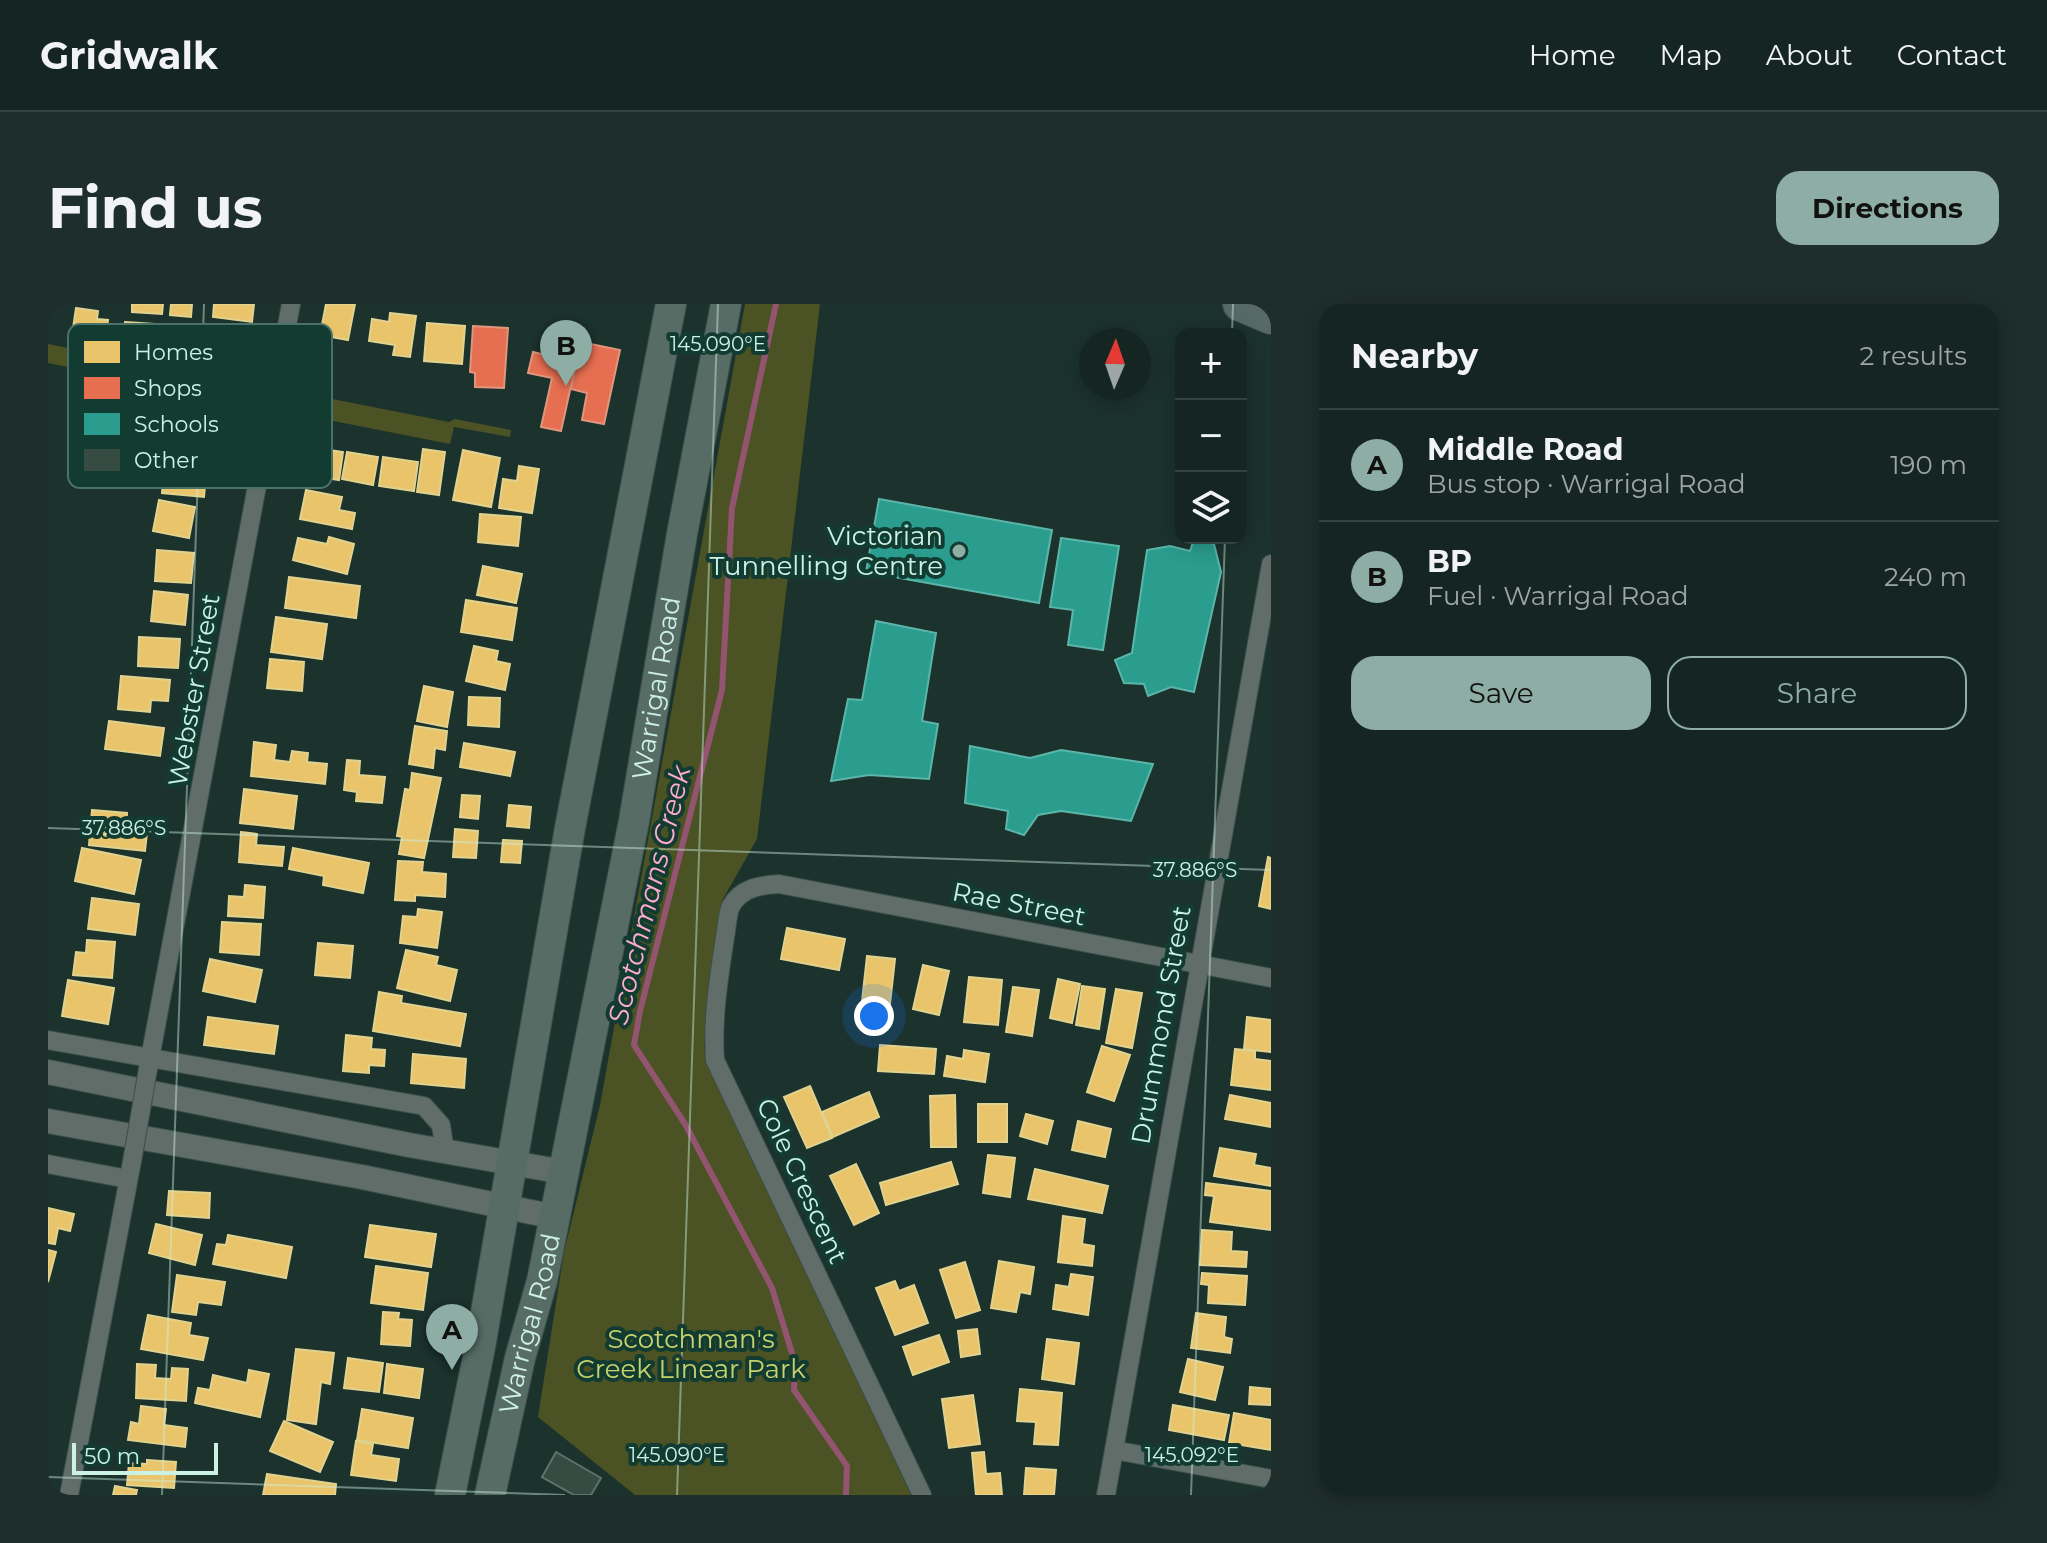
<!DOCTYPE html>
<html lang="en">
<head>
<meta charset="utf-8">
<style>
  :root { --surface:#152622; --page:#1e2e2a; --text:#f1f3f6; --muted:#9da5a5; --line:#344340; --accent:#8eaea5 }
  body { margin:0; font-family:Montserrat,sans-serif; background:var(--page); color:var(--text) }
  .controls { position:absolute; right:24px; top:24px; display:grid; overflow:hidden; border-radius:16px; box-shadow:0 4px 20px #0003 }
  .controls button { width:72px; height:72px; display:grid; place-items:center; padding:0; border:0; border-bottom:2px solid var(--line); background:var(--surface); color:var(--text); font:40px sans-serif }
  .compass { position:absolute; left:1031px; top:24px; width:72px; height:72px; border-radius:50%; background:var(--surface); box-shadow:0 4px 20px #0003; rotate:2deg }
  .scale { position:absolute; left:24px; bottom:20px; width:146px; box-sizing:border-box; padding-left:8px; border:4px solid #ccf1e5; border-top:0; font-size:22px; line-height:28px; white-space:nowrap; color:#ccf1e5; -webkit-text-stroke:6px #123c32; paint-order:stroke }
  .you { position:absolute; left:826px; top:712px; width:28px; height:28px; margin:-20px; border:6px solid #fff; border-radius:50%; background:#1a73e8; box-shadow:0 0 0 12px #1a73e833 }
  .badge { display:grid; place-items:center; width:52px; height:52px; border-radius:50%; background:var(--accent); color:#111; font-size:26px; font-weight:700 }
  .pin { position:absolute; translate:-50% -66px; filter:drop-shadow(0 2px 4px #0008) }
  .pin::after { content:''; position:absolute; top:42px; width:28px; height:24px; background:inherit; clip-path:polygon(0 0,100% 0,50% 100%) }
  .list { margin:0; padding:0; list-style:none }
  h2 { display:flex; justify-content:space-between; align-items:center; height:104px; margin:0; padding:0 32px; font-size:34px }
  h2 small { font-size:26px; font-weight:400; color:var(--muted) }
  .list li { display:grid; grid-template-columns:52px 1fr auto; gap:24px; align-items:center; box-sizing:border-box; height:112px; padding:0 32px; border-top:2px solid var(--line) }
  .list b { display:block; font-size:30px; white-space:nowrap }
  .list p { margin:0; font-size:26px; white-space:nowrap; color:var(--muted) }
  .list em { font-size:26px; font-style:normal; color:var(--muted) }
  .actions { display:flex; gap:16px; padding:24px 32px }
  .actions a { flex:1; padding:18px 0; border:2px solid var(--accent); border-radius:24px; text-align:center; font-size:28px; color:var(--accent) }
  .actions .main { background:var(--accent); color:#111 }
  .icon { flex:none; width:44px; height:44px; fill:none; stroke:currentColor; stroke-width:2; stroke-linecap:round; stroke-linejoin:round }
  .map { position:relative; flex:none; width:1223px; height:1191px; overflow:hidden; border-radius:24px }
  header { display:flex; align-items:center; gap:48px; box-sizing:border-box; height:112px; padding:0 40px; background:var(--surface); border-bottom:2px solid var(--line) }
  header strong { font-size:38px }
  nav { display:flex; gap:44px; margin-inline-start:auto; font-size:28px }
  .intro { display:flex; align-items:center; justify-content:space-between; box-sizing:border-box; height:192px; padding:0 48px }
  h1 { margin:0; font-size:56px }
  .button { padding:20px 36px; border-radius:24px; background:var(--accent); color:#111; font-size:28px; font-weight:700 }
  main { display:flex; gap:48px; padding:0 48px }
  aside { flex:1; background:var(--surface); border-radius:24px; box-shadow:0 4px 20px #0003 }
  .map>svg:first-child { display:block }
</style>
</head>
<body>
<header>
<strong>Gridwalk</strong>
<nav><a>Home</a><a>Map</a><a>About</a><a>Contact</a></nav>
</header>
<div class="intro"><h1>Find us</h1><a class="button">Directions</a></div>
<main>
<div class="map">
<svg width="1223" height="1191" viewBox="0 0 1223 1191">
  <rect width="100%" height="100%" fill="#1c322d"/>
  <g fill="#4b5224">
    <polygon points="697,0 772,0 709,535 675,595 656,743 863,1191 587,1191 490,1113 516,948 552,801"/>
    <polygon points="0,40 204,80 200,100 0,59"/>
    <polygon points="249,88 401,118 407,115 463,126 462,133 406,123 402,140 245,109"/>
  </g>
  <g fill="#e9c46a" stroke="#e0d28f" stroke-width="2">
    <polygon points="84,0 115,0 114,10 84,8"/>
    <polygon points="123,0 144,0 143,13 122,11"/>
    <polygon points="166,0 206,0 204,18 165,13"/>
    <polygon points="278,0 307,0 300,36 272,31"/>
    <polygon points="28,4 50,7 49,15 60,16 56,43 23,38"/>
    <polygon points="342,9 368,12 362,53 345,51 347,41 321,37 324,15 341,18"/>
    <polygon points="77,18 106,20 103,55 74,52"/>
    <polygon points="379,19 417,22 414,60 376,57"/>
    <polygon points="263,143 295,148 291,176 259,171"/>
    <polygon points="375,145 397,148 391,191 369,188"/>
    <polygon points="415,146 452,154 443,203 405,196"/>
    <polygon points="299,148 330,153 325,181 294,175"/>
    <polygon points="335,153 370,158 366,187 331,182"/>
    <polygon points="471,162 491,165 484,209 451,204 455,175 469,177"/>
    <polygon points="116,165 158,169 156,193 114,189"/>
    <polygon points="258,186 294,193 291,206 307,209 304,225 252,215"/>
    <polygon points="111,196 147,203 141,234 105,227"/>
    <polygon points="432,210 473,213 470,242 430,238"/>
    <polygon points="281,233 306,240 299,270 245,256 250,234 279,240"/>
    <polygon points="109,246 146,249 143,279 107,277"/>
    <polygon points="435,262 474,270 468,299 429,291"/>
    <polygon points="241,273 312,282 308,314 237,304"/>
    <polygon points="106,287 140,291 137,321 103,317"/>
    <polygon points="418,296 469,304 464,336 413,328"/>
    <polygon points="228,313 279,320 274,355 223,348"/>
    <polygon points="91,333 132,335 130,364 90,362"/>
    <polygon points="426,342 450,347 448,357 462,360 457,386 418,377"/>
    <polygon points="222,355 256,358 254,387 219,384"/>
    <polygon points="73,372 122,376 120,397 103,396 102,408 70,405"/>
    <polygon points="376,382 405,388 399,423 369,417"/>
    <polygon points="421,393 452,394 451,423 420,421"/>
    <polygon points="61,417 116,424 112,452 57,445"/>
    <polygon points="367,422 399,427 397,446 387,444 385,464 361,460"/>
    <polygon points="206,438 228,441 226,456 242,458 244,447 260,449 259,458 279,460 277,480 203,472"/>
    <polygon points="416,439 467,448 462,472 412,463"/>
    <polygon points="299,456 312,457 311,471 337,473 334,499 308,497 309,488 296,486"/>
    <polygon points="364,469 393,474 376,554 351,550 354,533 349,532 357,485 362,486"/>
    <polygon points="196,485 249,492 245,525 192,519"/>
    <polygon points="414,491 432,492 430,515 412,513"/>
    <polygon points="461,501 483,503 481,524 459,522"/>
    <polygon points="44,506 79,509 78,527 99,529 97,547 41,541"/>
    <polygon points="407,525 430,527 428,554 405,553"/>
    <polygon points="193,528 209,530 208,541 236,543 234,562 191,558"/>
    <polygon points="455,536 474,537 472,559 453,558"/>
    <polygon points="34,544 93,556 86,590 27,577"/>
    <polygon points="245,544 321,559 315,589 275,581 276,572 241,565"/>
    <polygon points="1220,553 1223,554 1223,605 1211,602"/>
    <polygon points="350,557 375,558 374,568 398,570 397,593 367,591 367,597 347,596"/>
    <polygon points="197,581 217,583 215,614 180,612 181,592 196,593"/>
    <polygon points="44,594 91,600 87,631 40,625"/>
    <polygon points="370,605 394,608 389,644 352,639 355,612 369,613"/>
    <polygon points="174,618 213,620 211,651 172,648"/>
    <polygon points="739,624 797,635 791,666 733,655"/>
    <polygon points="39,636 67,638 64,674 25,671 28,648 38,649"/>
    <polygon points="270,639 305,642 302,674 267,671"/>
    <polygon points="358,646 390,653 388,661 409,666 402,697 349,684"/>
    <polygon points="819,652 847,655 842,700 814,697"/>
    <polygon points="162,655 214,666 207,698 155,687"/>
    <polygon points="875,661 901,667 891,711 865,705"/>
    <polygon points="921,673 954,676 950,721 916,718"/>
    <polygon points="1010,675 1032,680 1024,719 1002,714"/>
    <polygon points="20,676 66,684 60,720 14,712"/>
    <polygon points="1034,682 1057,685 1051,725 1028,721"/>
    <polygon points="965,683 991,686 984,732 958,728"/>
    <polygon points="1068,685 1094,689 1084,744 1058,739"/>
    <polygon points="331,688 354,692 353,699 418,710 412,742 325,727"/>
    <polygon points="160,713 230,722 226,750 156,741"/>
    <polygon points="1199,713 1223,716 1223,748 1196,745"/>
    <polygon points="298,731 324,734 323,745 337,746 336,762 321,761 321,769 295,767"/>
    <polygon points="832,741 888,745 886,770 830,767"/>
    <polygon points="1054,742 1082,751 1066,797 1039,788"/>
    <polygon points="1187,745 1207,747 1207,755 1223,757 1223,786 1183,781"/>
    <polygon points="916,746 941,750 937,778 896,772 899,752 915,755"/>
    <polygon points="365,750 418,755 416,784 363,779"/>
    <polygon points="762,782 784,834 759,844 736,793"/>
    <polygon points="821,788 831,813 785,833 774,808"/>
    <polygon points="907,791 908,843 883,843 882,792"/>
    <polygon points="1182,791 1223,799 1223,823 1177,815"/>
    <rect x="930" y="800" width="29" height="38"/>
    <polygon points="978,810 1005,817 999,840 972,832"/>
    <polygon points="1030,817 1063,825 1057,853 1024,846"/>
    <polygon points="1172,844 1208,850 1206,861 1223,864 1223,882 1166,872"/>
    <polygon points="940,851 967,854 962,893 935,889"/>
    <polygon points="903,858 910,880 838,901 832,879"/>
    <polygon points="808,860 831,909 806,921 782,872"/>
    <polygon points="987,865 1060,882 1054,909 980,895"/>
    <polygon points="1158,879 1223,887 1223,926 1162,918 1166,892 1157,891"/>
    <polygon points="121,887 162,889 161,914 119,911"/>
    <polygon points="0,904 26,910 22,927 10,924 7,940 0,939"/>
    <polygon points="1015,912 1037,915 1034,940 1046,942 1044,962 1010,958"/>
    <polygon points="108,920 154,931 147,961 101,949"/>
    <polygon points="322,921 388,930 383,963 317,953"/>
    <polygon points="1154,926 1184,928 1183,947 1199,948 1198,963 1152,961"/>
    <polygon points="180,931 244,943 238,974 165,960 169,940 178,941"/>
    <polygon points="0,946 8,948 0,978"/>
    <polygon points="951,957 986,963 982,990 972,988 968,1008 943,1004"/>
    <polygon points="917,958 932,1006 908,1014 892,966"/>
    <polygon points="328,962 380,969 375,1006 323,999"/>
    <polygon points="1154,969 1199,972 1197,1001 1160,999 1161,981 1153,980"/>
    <polygon points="1023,970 1045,973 1040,1011 1005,1005 1008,981 1021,983"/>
    <polygon points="129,971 177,978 173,1001 150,998 148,1011 124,1008"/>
    <polygon points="847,977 851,987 866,981 880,1019 847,1031 828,984"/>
    <polygon points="335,1008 351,1009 350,1015 364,1016 362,1042 333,1040"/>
    <polygon points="1148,1009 1178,1013 1176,1033 1184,1035 1182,1049 1143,1044"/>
    <polygon points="100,1011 143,1019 141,1031 160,1034 155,1056 93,1045"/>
    <polygon points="929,1025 932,1050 913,1053 910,1027"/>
    <polygon points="891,1031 901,1058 865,1071 855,1043"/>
    <polygon points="999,1035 1031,1039 1026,1080 994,1075"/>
    <polygon points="248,1045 286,1049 282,1080 273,1078 268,1120 239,1116"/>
    <polygon points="300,1054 335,1059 331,1088 296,1084"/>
    <polygon points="1140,1055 1175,1063 1167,1096 1132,1088"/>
    <polygon points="89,1060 108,1061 107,1074 123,1075 124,1064 140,1065 138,1097 88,1094"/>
    <polygon points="339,1060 375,1065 371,1094 336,1089"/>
    <polygon points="201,1066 221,1070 212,1113 147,1099 150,1084 162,1086 165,1071 199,1079"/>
    <polygon points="1202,1083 1223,1085 1223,1101 1201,1100"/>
    <polygon points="972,1085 1014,1089 1010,1141 986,1140 988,1118 969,1117"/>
    <polygon points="925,1091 932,1140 901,1144 894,1095"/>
    <polygon points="1125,1101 1181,1111 1176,1136 1121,1126"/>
    <polygon points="93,1102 118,1105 116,1121 139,1124 137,1143 80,1136 83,1118 91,1120"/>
    <polygon points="314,1105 365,1114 360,1144 309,1136"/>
    <polygon points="1186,1109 1223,1116 1223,1146 1181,1139"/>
    <polygon points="236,1117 285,1138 272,1168 222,1147"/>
    <polygon points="308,1137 325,1140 323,1151 351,1155 348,1177 303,1171"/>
    <polygon points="936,1148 938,1170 952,1169 954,1191 928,1191 924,1149"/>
    <polygon points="99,1156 128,1158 126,1184 79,1181 81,1159 99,1160"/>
    <polygon points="978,1164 1008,1166 1006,1191 976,1191"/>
    <polygon points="219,1170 288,1180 287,1191 215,1191"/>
    <polygon points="67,1182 89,1186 88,1191 65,1191"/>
  </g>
  <g fill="#e76f51" stroke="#df967d" stroke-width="2">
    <polygon points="425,22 460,24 456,84 427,83 427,69 422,68"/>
    <polygon points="503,26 534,32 513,127 493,123 504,74 480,69 485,48 498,51"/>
    <polygon points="533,38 572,46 556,120 534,116 539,89 523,85"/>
  </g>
  <g fill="#2a9d8f" stroke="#5bb6a9" stroke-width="2">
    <polygon points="831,195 1004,226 991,299 818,268"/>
    <polygon points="1013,234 1071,242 1055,346 1020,341 1025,306 1002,303"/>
    <polygon points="1146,235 1166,240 1173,268 1146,388 1123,383 1100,392 1096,380 1076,379 1067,356 1084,349 1099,246 1122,242 1142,247"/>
    <polygon points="828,317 888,329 874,417 890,420 881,475 821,471 783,477 800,395 814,396"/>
    <polygon points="922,442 982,454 1013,446 1105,460 1083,517 1013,507 990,511 976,531 958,525 960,507 917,499"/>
  </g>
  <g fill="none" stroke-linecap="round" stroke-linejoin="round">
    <polyline stroke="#92546f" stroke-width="6" points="728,0 684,204 674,386 592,707 586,741 637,820 724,984 747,1059 746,1086 799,1162 798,1191"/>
  </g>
  <polygon fill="#364b41" stroke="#5e736a" stroke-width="2" points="508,1148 553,1174 543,1191 526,1191 494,1173"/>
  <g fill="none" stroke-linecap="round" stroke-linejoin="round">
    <defs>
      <g id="minor">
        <polyline points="0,736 376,802 393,821 397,847"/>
        <polyline points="100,765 243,0"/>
        <polyline points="0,860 80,875"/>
        <polyline points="1066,1146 1223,1175"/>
        <polyline points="21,1191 85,852"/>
        <path d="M874 1191 667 756C664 714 671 674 677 633 679 624 679 610 683 602 693 584 712 581 731 580L1223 674"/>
        <polyline points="1058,1191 1223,260"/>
      </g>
      <g id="tertiary">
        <polyline points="0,768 361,841 516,868"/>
        <polyline points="0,817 314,873 507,913"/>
      </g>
      <g id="trunk">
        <polyline points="402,1191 432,1043 522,524 623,0"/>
        <path id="s1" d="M442 1191 472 1054 494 977 586 517 634 230 678 0"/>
      </g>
      <polyline id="motorway" points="1192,0 1223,13"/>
    </defs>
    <use href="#minor" stroke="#3a4f4a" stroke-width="20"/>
    <use href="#tertiary" stroke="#3a4f4a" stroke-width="26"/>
    <use href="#trunk" stroke="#3a4f4a" stroke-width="32"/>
    <use href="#motorway" stroke="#3a4f4a" stroke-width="36"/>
    <use href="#minor" stroke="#616d69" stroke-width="18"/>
    <use href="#tertiary" stroke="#616d69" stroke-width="24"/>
    <use href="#trunk" stroke="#586c66" stroke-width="30"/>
    <use href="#motorway" stroke="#566964" stroke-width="34"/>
    <defs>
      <polyline id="minor-bridge" points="85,852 100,765"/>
    </defs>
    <use href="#minor-bridge" stroke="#3a4f4a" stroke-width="20" stroke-linecap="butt"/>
    <use href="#minor-bridge" stroke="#616d69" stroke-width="18"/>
  </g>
  <path fill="none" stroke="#ccf1e5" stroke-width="2" stroke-opacity="0.45" d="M1184 30 1185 0M0 524 1223 566M0 1173 517 1191M114 1191 156 0M629 1191 670 0M1143 1191 1177 234"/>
  <circle fill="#8eaea5" stroke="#123c32" stroke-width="3" cx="911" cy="247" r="8"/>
  <g text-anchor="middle" stroke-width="8" stroke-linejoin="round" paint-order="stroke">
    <g font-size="26" fill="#ccf1e5" stroke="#123c32" text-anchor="end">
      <text x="895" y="241">Victorian<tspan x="895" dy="30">Tunnelling Centre</tspan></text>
    </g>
    <g font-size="26" fill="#ccf1e5" stroke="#123c32">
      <text dy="9" stroke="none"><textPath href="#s1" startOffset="824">Warrigal Road</textPath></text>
      <text transform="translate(146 386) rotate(-80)" y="9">Webster Street</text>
      <text transform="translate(971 600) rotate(11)" y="9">Rae Street</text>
      <text transform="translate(1113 721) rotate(-80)" y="9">Drummond Street</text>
      <text transform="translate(754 877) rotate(65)" y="9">Cole Crescent</text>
      <text dy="9" stroke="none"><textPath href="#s1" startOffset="176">Warrigal Road</textPath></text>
    </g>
    <g font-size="26" fill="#c8d36b" stroke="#123c32">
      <text x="643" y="1044">Scotchman's<tspan x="643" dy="30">Creek Linear Park</tspan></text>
    </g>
    <g font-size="28" font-style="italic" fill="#feaccc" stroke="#123c32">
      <text transform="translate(601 591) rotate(-76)" y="10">Scotchmans Creek</text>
    </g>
  </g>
  <rect x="20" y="20" width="264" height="164" rx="12" fill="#123c32" stroke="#4a7268" stroke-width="2"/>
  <rect x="36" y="37" width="36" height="22" fill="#e9c46a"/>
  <rect x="36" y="73" width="36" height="22" fill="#e76f51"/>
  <rect x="36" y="109" width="36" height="22" fill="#2a9d8f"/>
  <rect x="36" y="145" width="36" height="22" fill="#364b41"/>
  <g font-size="22" fill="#ccf1e5">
    <text x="86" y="56">Homes</text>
    <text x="86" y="92">Shops</text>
    <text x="86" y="128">Schools</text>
    <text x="86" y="164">Other</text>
  </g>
  <g font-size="20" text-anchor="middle" fill="#ccf1e5" stroke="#123c32" stroke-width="8" stroke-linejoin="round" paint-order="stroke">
    <text x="670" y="47">145.090°E</text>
    <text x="76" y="531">37.886°S</text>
    <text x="1147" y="573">37.886°S</text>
    <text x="629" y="1158">145.090°E</text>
    <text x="1144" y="1158">145.092°E</text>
  </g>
</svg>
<div class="controls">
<button>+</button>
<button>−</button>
<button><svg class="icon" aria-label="layers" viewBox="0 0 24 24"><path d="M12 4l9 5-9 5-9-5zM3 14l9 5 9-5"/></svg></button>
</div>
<svg class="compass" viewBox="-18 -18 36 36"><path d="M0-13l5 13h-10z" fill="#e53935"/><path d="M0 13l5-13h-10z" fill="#9da5a5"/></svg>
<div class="scale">50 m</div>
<div class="you"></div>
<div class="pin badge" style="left:404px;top:1066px">A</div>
<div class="pin badge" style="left:518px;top:82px">B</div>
</div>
<aside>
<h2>Nearby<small>2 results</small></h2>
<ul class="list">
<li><span class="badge">A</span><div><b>Middle Road</b><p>Bus stop · Warrigal Road</p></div><em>190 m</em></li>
<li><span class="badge">B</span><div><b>BP</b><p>Fuel · Warrigal Road</p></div><em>240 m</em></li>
</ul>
<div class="actions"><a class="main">Save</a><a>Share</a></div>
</aside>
</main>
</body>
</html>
